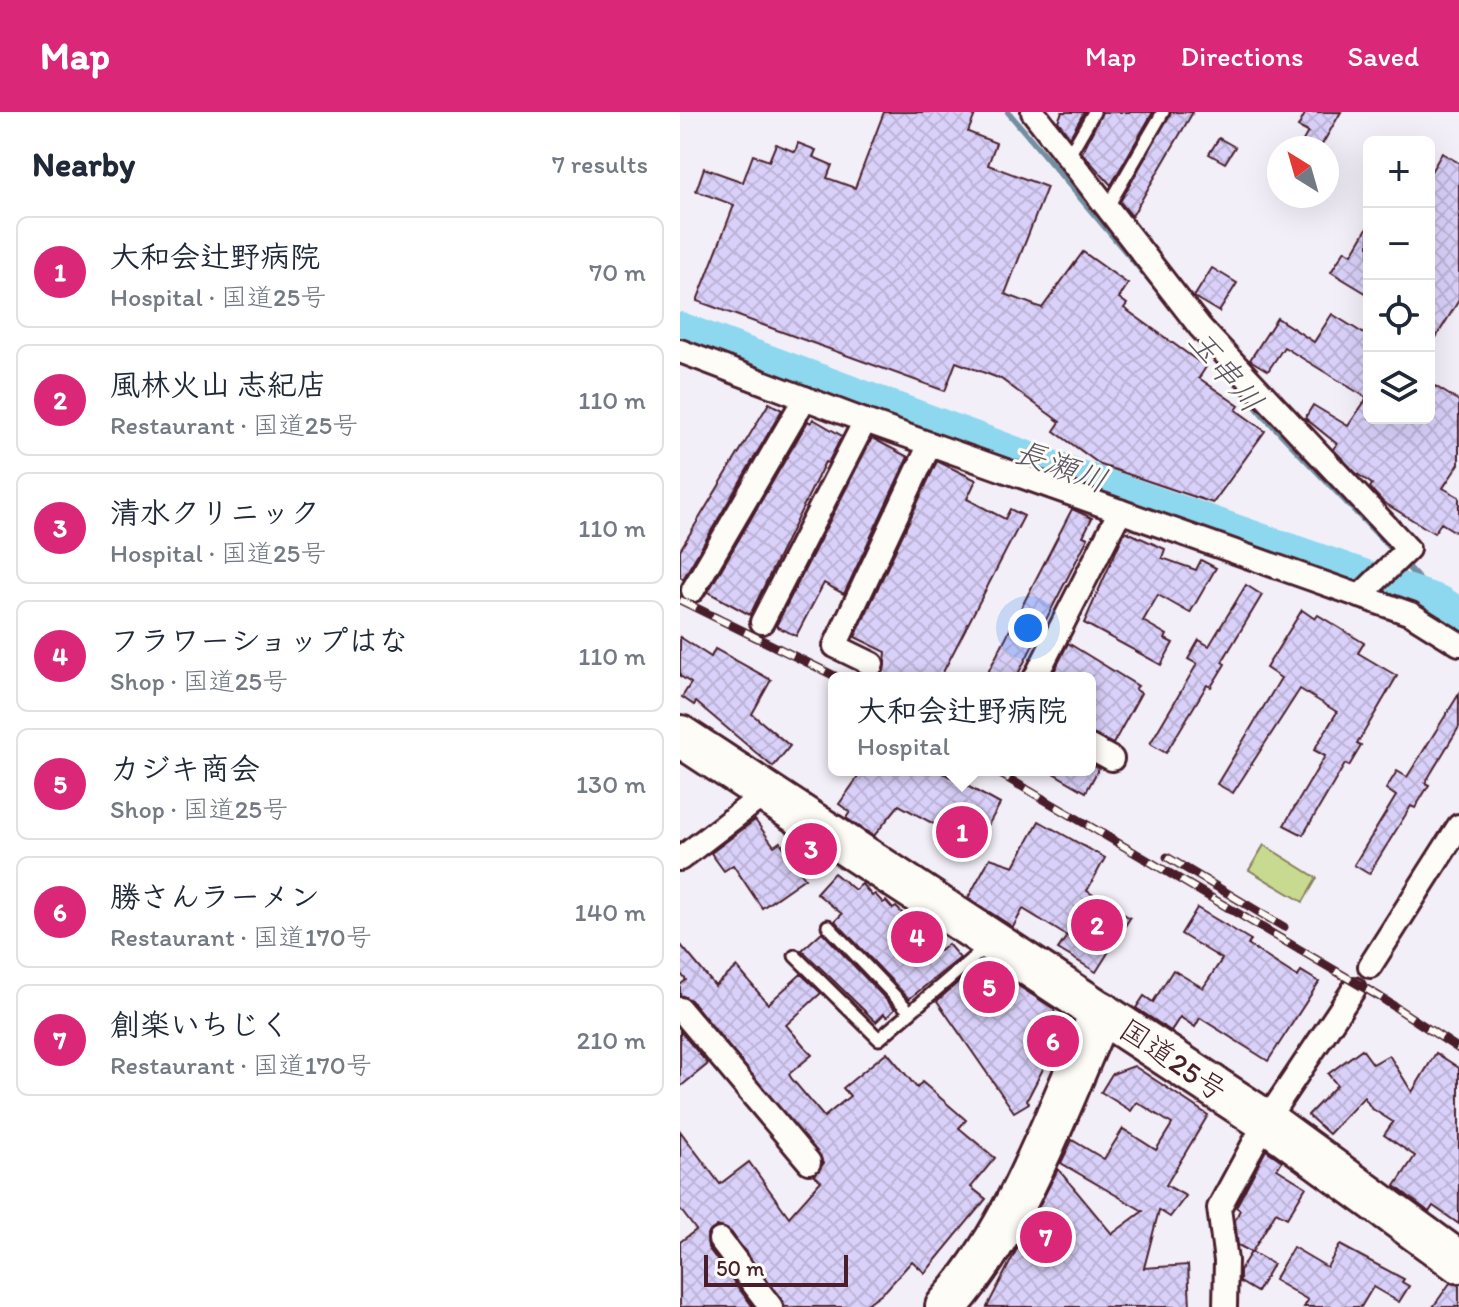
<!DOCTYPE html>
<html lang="en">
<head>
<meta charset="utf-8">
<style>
  :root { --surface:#fff; --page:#f2f2f3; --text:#1f2937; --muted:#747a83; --line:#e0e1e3; --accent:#db2777 }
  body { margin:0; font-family:Itim,"Klee One",sans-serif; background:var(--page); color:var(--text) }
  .controls { position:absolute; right:24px; top:24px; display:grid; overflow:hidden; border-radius:12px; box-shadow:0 8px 32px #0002 }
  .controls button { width:72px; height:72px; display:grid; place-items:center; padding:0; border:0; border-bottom:2px solid var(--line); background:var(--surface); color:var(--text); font:40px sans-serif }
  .compass { position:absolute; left:587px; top:24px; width:72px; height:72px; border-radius:50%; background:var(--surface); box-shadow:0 8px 32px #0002; rotate:323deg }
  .scale { position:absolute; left:24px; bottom:20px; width:144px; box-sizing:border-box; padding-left:8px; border:4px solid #4a1f2b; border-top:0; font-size:22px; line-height:28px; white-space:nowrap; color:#4a1f2b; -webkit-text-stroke:6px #fdfcf7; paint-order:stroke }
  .you { position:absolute; left:348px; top:516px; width:28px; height:28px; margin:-20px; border:6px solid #fff; border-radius:50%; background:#1a73e8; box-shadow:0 0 0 12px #1a73e833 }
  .badge { display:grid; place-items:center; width:52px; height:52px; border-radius:50%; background:var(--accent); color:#fff; font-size:26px; font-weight:700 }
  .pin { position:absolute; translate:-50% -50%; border:4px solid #fff; box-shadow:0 2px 8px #0006 }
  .popup { position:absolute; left:148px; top:560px; width:268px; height:104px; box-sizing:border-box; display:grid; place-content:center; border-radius:12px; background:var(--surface); filter:drop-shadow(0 2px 6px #0005); font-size:26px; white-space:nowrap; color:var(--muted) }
  .popup b { font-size:30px; color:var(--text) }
  .popup::after { content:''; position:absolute; left:50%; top:100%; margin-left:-16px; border:16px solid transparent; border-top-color:var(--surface) }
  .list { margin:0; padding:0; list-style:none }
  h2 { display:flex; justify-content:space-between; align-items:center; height:104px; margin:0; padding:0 32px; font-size:34px }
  h2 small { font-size:26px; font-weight:400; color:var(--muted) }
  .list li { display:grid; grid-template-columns:52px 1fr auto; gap:24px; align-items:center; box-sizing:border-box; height:112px; margin:0 16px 16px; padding:0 16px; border:2px solid var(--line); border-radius:12px }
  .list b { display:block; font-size:30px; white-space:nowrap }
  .list p { margin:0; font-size:26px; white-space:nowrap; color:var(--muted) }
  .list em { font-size:26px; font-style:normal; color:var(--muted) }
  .icon { flex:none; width:44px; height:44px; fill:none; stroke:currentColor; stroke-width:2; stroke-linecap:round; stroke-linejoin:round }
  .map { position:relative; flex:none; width:779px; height:1195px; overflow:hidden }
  header { display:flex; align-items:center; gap:48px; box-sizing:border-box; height:112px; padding:0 40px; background:var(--accent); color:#fff }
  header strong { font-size:38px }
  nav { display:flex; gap:44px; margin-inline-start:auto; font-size:28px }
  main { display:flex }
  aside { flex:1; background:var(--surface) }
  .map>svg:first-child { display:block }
</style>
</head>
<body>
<header>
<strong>Map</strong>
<nav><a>Map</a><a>Directions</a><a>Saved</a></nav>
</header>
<main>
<aside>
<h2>Nearby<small>7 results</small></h2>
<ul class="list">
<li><span class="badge">1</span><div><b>大和会辻野病院</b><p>Hospital · 国道25号</p></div><em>70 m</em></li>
<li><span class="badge">2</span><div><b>風林火山 志紀店</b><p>Restaurant · 国道25号</p></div><em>110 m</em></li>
<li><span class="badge">3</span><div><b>清水クリニック</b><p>Hospital · 国道25号</p></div><em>110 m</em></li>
<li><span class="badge">4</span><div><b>フラワーショップはな</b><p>Shop · 国道25号</p></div><em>110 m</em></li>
<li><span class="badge">5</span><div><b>カジキ商会</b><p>Shop · 国道25号</p></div><em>130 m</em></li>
<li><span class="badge">6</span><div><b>勝さんラーメン</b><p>Restaurant · 国道170号</p></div><em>140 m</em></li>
<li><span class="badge">7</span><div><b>創楽いちじく</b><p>Restaurant · 国道170号</p></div><em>210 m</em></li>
</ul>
</aside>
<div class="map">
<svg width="779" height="1195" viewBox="0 0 779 1195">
  <defs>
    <pattern id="building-cross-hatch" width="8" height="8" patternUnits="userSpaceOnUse" patternTransform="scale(2)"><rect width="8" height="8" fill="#d9d1fa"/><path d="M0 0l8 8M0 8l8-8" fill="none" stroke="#bcb3d6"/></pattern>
  </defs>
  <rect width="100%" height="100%" fill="#f2eff8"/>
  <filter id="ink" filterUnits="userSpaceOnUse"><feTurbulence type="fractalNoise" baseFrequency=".0125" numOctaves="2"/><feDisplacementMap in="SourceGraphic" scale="16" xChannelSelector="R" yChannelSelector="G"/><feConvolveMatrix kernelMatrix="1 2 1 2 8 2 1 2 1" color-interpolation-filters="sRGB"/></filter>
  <g filter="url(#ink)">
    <polygon fill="#c7da8f" stroke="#887c5d" stroke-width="2" points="584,733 637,766 623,790 569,758"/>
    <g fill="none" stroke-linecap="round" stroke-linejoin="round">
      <g stroke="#728ea0" stroke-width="6">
        <polyline points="328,0 472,171"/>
        <polyline points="544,256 583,303 716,442"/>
        <polyline points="723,450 761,491"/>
      </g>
      <polyline stroke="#8dd8ee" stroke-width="34" points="0,217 377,357 761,491 779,503"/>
    </g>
    <g fill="url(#building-cross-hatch)" stroke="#4a1f2b" stroke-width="2">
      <polygon points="204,0 296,0 288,20 316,31 308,53 367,75 325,182 362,196 403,140 448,172 439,186 447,192 444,196 526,255 519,266 559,294 556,298 585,319 533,391 421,353 374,319 380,310 321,267 276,250 265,279 17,189 54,93 16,79 24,56 63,70 73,43 89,49 96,32 115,40 118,31 136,38 133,45 152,53 147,66 175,76"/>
      <polygon points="382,0 404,0 390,25 378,9"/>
      <polygon points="422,0 473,0 431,73 402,41"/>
      <polygon points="491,0 513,0 452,104 440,90"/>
      <polygon points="626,0 661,0 640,36 619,36 628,20 618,15"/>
      <polygon points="539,26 555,35 545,51 529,42"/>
      <polygon points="762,41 779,51 779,188 749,237 749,63"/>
      <polygon points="689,113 689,183 651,160 665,138 672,142"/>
      <polygon points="532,156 557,171 539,200 514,185"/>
      <polygon points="652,202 689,225 689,306 749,306 749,283 755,274 779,289 779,352 763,376 779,385 779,422 761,411 754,421 703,390 690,376 692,372 676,361 653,337 657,332 625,306 633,293 668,314 687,286 604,235 588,259 570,248 597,206 634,230"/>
      <polygon points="89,291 102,298 3,467 0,465 0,438"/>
      <polygon points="133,307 162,324 148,351 145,350 70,503 28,480 128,309 131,311"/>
      <polygon points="192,326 228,345 164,482 144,471 116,524 96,514"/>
      <polygon points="257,349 296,368 287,387 325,407 330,397 344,404 260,566 192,566 204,559 206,540 175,525"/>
      <polygon points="392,397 412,406 403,424 408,426 336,566 305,566"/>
      <polygon points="445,419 485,437 482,446 516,458 521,448 536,456 510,501 478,483 463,509 487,523 485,527 493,531 481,553 404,511"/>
      <polygon points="566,473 582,483 542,550 545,552 531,575 527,573 486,641 470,632 517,552 508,547 519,528 529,534"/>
      <polygon points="622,498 635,507 638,503 684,531 678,541 717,564 677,632 681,634 669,654 665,652 623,723 604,713 645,644 634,638 657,600 620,577 553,681 537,672 601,566 586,556"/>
      <polygon points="0,525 31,545 35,537 91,568 72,602 110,634 93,655 16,590 14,593 2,585 11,571 0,564"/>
      <polygon points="388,531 458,574 455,577 461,581 433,632 410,621 410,566 371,566"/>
      <polygon points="779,582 779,615 745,671 749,673 735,696 731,694 689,762 674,753 716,684 706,677 717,659 727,665"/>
      <polygon points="410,651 419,656 406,680 368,658 410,658"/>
      <polygon points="183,658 258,658 320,692 296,735 219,693 194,724 166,706 170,700 159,692"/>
      <polygon points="75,708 94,734 100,730 125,766 82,796 53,753 44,759 31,741"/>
      <polygon points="359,709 425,746 407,779 450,806 416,860 378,837 387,824 343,797 333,815 288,786 310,746 334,754"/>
      <polygon points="154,761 175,778 182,772 192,784 195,782 203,791 206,789 213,797 216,795 260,839 268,832 280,846 229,887 155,809 162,802 136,781"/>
      <polygon points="517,796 571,828 568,833 618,865 621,859 639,870 588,949 520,906 515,915 500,905 491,919 456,896 464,884 473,890 493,858 523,876 542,847 501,822"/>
      <polygon points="142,820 215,897 207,905 204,902 196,910 122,838"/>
      <polygon points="0,832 35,874 57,855 88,892 121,862 141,881 106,913 132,943 109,962 111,966 144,1005 170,984 163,976 207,940 237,976 242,970 286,1008 279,1016 315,1046 291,1075 306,1087 245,1161 232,1149 206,1178 183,1195 105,1195 51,1120 37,1114 27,1123 28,1136 73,1195 0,1195 0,1130 16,1118 0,1097 0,1019 40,1072 69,1050 109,1105 141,1069 134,1063 144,1051 11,888 0,883 0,873 6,868 0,861"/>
      <polygon points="306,853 374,897 379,926 347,988 349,991 334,1000 257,889 292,858 295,862"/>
      <polygon points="0,919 28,952 0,975"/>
      <polygon points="682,937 693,952 709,943 732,980 756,941 779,956 779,1112 753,1094 749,1100 715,1074 735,1044 704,1023 713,1010 691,996 684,985 649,1022 628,1003 657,973 648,962"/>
      <polygon points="454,954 528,1003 486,1073 506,1084 490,1105 479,1098 464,1156 508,1153 510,1195 307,1195 378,1057 432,1122 463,1099 381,1051 392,1028 424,1047 443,1017 476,1038 492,1012 457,990 451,999 421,980 432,962"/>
      <polygon points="586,1038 602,1049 597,1057 626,1075 607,1106 596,1100 572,1140 593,1152 577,1180 560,1170 560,1158 571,1140 558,1133 555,1108 560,1098 556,1095"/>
      <polygon points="660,1133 724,1167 722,1170 729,1174 719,1190 693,1175 681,1195 624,1195 628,1188 594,1168 613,1135 647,1155"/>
      <polygon points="770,1171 779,1173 779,1195 753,1195"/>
    </g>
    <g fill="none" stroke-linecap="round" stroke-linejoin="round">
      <defs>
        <g id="lane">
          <polyline points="388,45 414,0"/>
          <polyline points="427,96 483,0"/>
          <polyline points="148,814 230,900"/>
          <polyline points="115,844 199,927 307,834"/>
        </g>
        <g id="street">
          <polyline points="353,0 520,215 728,437 680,484"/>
          <polyline points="0,239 185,309 731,502 779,532"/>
          <polyline points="13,478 125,286"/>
          <polyline points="82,510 185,309"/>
          <polyline points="192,552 155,534 250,332"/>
          <polyline points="355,566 440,399"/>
          <polyline points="410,635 432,647"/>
          <polyline points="0,747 86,681"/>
          <polyline points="690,854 779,714"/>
          <polyline points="0,897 129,1050"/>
          <polyline points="40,1128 91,1195"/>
          <polyline points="545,1195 546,1149 539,1096 586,1009 674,877"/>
        </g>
        <g id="highway">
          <polyline points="0,624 586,1009 779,1150"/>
          <path d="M266 1195C337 1117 378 996 421 900"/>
        </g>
      </defs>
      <use href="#lane" stroke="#4a1f2b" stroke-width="17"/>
      <use href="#street" stroke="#4a1f2b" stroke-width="28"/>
      <use href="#highway" stroke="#4a1f2b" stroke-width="46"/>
      <use href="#lane" stroke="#fdfcf7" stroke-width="11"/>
      <use href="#street" stroke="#fdfcf7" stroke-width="22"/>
      <use href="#highway" stroke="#fdfcf7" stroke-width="40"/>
      <defs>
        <g id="rail">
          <polyline points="0,488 159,566"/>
          <polyline points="314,658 700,885 779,937"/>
          <polyline points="487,745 604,815"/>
        </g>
      </defs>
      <use href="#rail" stroke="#4a1f2b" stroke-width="9"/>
      <use href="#rail" stroke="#fdfcf7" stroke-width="6" stroke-dasharray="18" stroke-linecap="butt"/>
    </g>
  </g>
  <g text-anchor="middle" stroke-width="6" stroke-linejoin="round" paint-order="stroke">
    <g font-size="30" fill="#4a1f2b" stroke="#fdfcf7">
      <text transform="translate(493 948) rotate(34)" y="10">国道25号</text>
    </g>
    <g font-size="32" font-style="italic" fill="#5e5666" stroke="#fdfcf7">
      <text transform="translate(546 259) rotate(50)" y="11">玉串川</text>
      <text transform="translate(381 354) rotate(20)" y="11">長瀬川</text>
    </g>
  </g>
</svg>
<div class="controls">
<button>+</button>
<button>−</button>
<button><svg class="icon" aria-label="locate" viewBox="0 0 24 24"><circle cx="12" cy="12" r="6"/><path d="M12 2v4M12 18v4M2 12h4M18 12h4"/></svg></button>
<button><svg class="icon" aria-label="layers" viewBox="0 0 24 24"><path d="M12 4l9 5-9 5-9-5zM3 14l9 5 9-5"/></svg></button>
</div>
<svg class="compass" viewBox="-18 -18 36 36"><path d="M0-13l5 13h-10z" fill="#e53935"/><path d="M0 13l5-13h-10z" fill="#747a83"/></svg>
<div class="scale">50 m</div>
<div class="you"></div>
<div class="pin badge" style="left:282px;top:720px">1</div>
<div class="popup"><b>大和会辻野病院</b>Hospital</div>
<div class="pin badge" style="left:417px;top:813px">2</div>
<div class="pin badge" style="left:131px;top:737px">3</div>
<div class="pin badge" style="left:237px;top:825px">4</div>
<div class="pin badge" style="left:309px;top:875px">5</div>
<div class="pin badge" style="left:373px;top:929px">6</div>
<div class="pin badge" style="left:366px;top:1125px">7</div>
</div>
</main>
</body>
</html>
